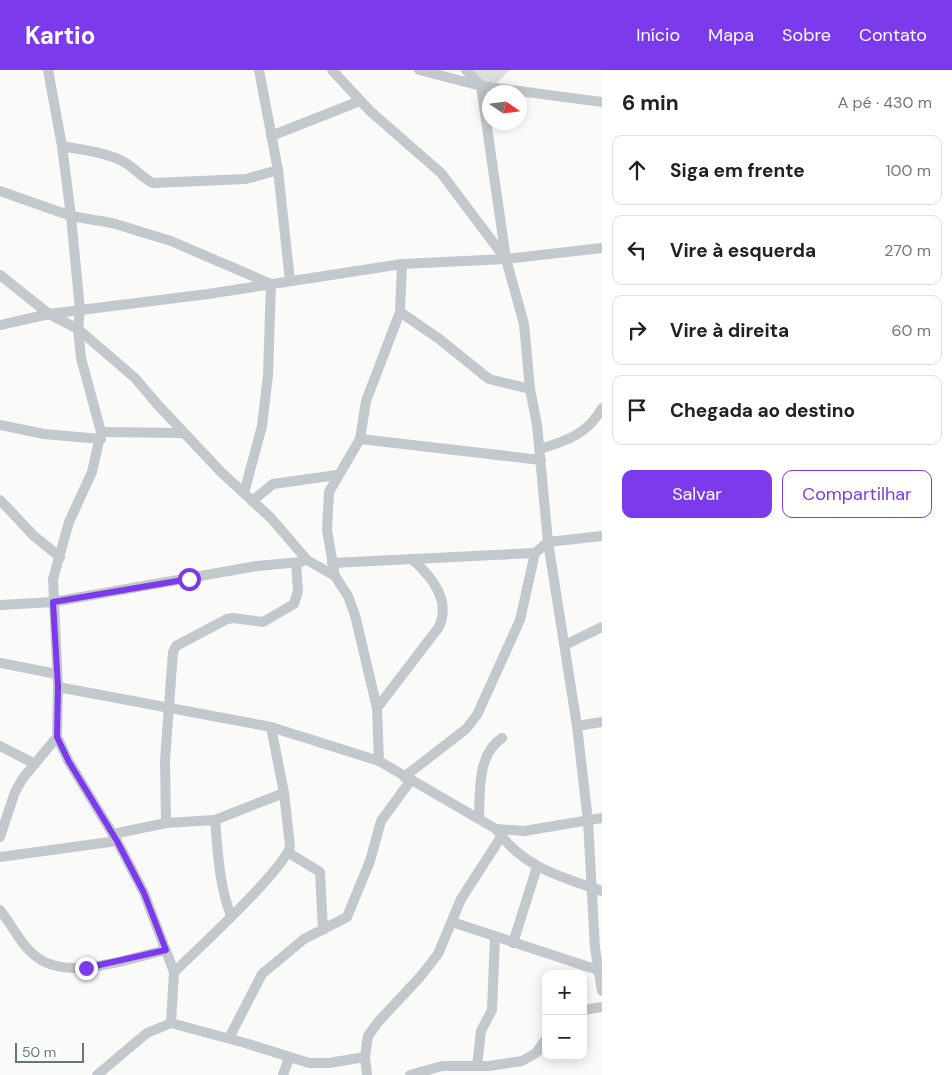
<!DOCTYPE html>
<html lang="pt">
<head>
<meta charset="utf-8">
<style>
  :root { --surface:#fff; --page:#f2f2f2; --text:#202124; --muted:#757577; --line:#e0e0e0; --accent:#7c3aed }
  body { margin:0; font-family:"DM Sans",sans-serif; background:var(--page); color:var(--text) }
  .controls { position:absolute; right:15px; bottom:15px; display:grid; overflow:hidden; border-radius:10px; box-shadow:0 2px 12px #0003 }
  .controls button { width:45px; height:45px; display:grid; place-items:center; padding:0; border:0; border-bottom:1px solid var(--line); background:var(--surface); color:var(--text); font:25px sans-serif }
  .compass { position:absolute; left:482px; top:15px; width:45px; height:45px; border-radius:50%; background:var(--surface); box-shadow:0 2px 12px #0003; rotate:103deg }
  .scale { position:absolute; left:15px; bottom:12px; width:69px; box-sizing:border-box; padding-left:5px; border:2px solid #657683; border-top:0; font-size:14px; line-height:18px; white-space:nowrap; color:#657683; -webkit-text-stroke:4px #fff; paint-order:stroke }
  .stop { position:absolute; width:15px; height:15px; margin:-11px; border:4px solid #7c3aed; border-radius:50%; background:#fff }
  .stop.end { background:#7c3aed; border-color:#fff; box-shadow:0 1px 5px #0008 }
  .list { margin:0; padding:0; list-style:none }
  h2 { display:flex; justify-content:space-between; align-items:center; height:65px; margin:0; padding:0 20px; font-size:21px }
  h2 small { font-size:16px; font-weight:400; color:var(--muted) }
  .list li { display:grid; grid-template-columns:32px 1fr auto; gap:15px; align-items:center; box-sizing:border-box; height:70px; margin:0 10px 10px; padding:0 10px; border:1px solid var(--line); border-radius:10px }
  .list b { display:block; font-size:19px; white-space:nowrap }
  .list em { font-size:16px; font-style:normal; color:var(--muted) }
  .actions { display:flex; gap:10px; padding:15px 20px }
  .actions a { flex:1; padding:11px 0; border:1px solid var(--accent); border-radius:10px; text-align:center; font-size:18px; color:var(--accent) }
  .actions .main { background:var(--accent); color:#fff }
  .icon { flex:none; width:28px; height:28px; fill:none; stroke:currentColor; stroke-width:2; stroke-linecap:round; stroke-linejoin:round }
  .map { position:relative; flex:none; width:602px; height:1005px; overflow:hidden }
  header { display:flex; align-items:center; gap:30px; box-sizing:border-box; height:70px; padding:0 25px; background:var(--accent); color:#fff }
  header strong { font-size:24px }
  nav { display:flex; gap:28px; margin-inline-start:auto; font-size:18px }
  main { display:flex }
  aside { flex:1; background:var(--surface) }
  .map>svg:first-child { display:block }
</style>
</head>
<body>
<header>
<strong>Kartio</strong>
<nav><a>Início</a><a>Mapa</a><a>Sobre</a><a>Contato</a></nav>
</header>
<main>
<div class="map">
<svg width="602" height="1005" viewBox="0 0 602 1005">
  <rect width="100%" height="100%" fill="#fafaf8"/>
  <polygon fill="#dadfd7" points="471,0 510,0 490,19"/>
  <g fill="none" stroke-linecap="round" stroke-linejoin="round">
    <g stroke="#c3c8cc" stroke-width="10">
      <polyline points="48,0 62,76 71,146 80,240 78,259 81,288 101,362 92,402 69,452 53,509 58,617 57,667 69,692 117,771 144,823 174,902 171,953"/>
      <polyline points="259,0 278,100 290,211"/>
      <polyline points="332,0 370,41 441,103 505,188"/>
      <polyline points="419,0 481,16 602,32"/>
      <polyline points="466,0 481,16 506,189 524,254 530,319 537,355 548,472 577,656 588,751 595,878 602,921"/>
      <polyline points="271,66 360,31"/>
      <path d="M62 76C81 80 107 82 124 92 135 98 142 108 153 113L246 109 278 100"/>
      <polyline points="0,121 71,146 112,153 171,171 271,214 268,305 262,356 244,423"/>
      <path d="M0 205 49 244 78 259 135 308 157 334 221 402 271 448 307 490 335 506 348 526 355 545 377 638 379 691 496 759C522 797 561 807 602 821"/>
      <polyline points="400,242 438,268 489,309 530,319"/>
      <polyline points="0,255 49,244 208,224 402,194 506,189 602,178"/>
      <polyline points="0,355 44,364 101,369"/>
      <polyline points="101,362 183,363"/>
      <polyline points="360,369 541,390"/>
      <path d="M540 379C566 371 588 364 602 338"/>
      <polyline points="0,430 34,466 60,487"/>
      <polyline points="252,431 273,414 337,405"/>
      <polyline points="332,493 535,483"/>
      <polyline points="335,506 327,460 329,422 360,369 366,331 400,242 402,194"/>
      <polyline points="0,535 53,532 257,496 301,492"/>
      <polyline points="565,575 602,557"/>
      <polyline points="0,593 57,604"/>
      <polyline points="58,617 271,657 379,691"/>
      <path d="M377 638 439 557C451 530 432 507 412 489"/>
      <polyline points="577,656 602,652"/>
      <polyline points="0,676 35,694"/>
      <polyline points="404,707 466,659 477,645 520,550 535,483 548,472 602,466"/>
      <path d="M479 749C480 722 477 684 502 668"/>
      <path d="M215 750C218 783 219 815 231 846"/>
      <polyline points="166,753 165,690 173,582 176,576 227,549 233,548 263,552 294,534 298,521 296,493"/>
      <polyline points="496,759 524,761 602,748"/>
      <polyline points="113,764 166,753 215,750 284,723"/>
      <polyline points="0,767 15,722 23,708 57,667"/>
      <polyline points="289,783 320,802 323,860"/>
      <polyline points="0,787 117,771"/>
      <path d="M0 840C12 855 22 877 38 888 70 911 131 888 166 880"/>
      <polyline points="452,852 598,900"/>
      <polyline points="513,873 537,797"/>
      <path d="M174 902C196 881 286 798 290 776L284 723 271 657"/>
      <polyline points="583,940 602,937"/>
      <polyline points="229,968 262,904 304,869 347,847 370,791 381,751 411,710"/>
      <polyline points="477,996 481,961 492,940 495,867"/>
      <polyline points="97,1005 147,963 171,953 245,973 309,993 329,993 365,987"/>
      <polyline points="283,1005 289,988"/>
      <polyline points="367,1005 365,987 368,966 378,952 420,907 438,884 461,829 501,767"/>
      <polyline points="410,1005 442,996 489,996 522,991 536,983 546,969"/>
    </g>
  </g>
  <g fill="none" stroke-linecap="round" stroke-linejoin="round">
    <polyline stroke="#7c3aed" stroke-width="6" points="86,898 166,880 144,823 117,771 69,692 57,667 58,617 53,532 189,509"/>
  </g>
</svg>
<div class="controls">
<button>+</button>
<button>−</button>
</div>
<svg class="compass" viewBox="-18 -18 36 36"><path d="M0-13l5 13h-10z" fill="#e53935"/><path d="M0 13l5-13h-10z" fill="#757577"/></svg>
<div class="scale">50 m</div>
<div class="stop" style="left:189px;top:509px"></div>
<div class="stop end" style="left:86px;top:898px"></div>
</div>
<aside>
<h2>6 min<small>A pé · 430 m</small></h2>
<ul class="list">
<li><svg class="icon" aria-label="ahead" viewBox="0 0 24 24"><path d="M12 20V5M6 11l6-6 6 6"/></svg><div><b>Siga em frente</b></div><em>100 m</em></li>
<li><svg class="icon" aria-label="left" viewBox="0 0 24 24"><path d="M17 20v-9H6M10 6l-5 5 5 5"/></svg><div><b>Vire à esquerda</b></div><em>270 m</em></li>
<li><svg class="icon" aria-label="right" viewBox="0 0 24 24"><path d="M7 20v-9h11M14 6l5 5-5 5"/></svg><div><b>Vire à direita</b></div><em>60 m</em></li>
<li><svg class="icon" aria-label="arrive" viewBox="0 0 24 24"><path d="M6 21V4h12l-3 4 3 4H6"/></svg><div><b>Chegada ao destino</b></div></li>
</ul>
<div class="actions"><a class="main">Salvar</a><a>Compartilhar</a></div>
</aside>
</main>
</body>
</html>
